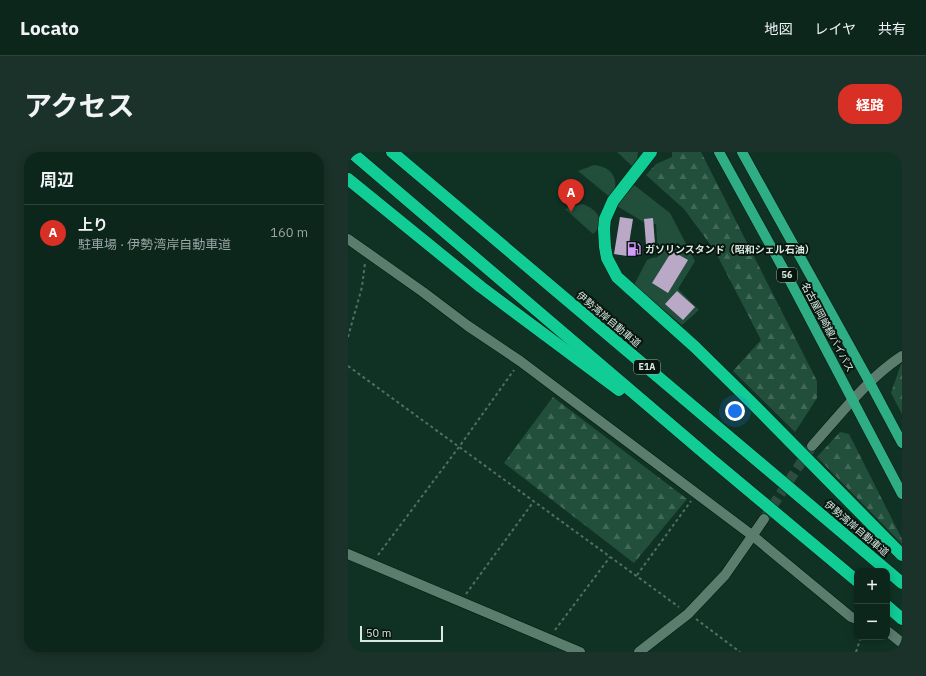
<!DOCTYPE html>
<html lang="ja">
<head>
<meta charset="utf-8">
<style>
  :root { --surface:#0c261c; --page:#1a3229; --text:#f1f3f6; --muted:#9aa5a3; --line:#2c433b; --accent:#d93025 }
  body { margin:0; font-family:"IBM Plex Sans","Noto Sans JP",sans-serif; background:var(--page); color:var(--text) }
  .controls { position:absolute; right:12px; bottom:12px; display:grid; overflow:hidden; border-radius:8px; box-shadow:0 2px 10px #0003 }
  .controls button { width:36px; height:36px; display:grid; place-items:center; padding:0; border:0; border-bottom:1px solid var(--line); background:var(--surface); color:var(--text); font:20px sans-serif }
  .scale { position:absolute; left:12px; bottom:10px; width:83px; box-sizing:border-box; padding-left:4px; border:2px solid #d7e9e0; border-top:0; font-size:11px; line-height:14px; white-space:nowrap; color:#d7e9e0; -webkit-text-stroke:3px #091610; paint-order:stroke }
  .you { position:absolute; left:387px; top:259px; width:14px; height:14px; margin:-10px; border:3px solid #fff; border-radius:50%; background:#1a73e8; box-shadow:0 0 0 6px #1a73e833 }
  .badge { display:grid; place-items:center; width:26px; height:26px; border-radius:50%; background:var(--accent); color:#fff; font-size:13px; font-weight:700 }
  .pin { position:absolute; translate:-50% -33px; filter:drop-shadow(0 1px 2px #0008) }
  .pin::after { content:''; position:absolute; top:21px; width:14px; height:12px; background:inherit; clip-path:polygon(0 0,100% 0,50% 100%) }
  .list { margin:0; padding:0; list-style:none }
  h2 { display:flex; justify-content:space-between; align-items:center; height:52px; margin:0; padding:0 16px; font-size:17px }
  h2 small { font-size:13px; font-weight:400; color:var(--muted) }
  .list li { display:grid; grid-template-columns:26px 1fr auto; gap:12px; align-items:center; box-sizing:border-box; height:56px; padding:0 16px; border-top:1px solid var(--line) }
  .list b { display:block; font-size:15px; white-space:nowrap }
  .list p { margin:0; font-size:13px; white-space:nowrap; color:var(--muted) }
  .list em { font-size:13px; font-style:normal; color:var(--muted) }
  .map { position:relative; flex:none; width:554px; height:500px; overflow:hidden; border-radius:16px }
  header { display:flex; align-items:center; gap:24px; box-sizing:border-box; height:56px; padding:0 20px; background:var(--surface); border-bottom:1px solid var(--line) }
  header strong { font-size:19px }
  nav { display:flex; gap:22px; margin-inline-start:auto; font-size:14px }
  .intro { display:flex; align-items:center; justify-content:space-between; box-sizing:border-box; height:96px; padding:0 24px }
  h1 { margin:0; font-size:28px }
  .button { padding:10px 18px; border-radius:16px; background:var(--accent); color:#fff; font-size:14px; font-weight:700 }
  main { display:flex; gap:24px; padding:0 24px }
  aside { flex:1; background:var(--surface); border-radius:16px; box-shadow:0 2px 10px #0003 }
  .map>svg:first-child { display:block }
</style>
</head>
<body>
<header>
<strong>Locato</strong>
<nav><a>地図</a><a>レイヤ</a><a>共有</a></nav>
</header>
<div class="intro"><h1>アクセス</h1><a class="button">経路</a></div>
<main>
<aside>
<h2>周辺<small></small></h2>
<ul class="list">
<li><span class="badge">A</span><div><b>上り</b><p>駐車場 · 伊勢湾岸自動車道</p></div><em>160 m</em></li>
</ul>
</aside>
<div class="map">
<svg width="554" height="500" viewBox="0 0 554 500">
  <defs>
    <pattern id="forest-firs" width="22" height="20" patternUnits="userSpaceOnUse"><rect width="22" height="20" fill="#224e3c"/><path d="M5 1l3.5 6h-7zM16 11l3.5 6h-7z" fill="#416858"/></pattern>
  </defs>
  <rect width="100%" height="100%" fill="#103225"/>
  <g fill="#224e3c">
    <polygon points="269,0 290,0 289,7 284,14"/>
    <path d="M246 13C265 15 273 29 263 46L230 19Z"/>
    <polygon points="286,33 322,61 347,109 330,137 351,158 334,173 286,133 299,108 303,106 310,105 308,72 297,71 269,54"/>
    <path d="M234 52C248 56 260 70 245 82L217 57Z"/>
  </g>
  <g fill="url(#forest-firs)">
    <polygon points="324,0 353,0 469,229 469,246 447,280 385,219 413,188 367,99 336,57 298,23 308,12 324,5"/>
    <polygon points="553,212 554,212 554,262 543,241"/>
    <polygon points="205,245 339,347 286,411 156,311"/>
    <polygon points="492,280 501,282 554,387 554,392 469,305"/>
  </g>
  <g fill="#b9a9c7">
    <polygon points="272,65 285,67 279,104 266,102"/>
    <polygon points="305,66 307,92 298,92 296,67"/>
    <polygon points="324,99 340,108 320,141 304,131"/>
    <polygon points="329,139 347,155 335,168 317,152"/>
  </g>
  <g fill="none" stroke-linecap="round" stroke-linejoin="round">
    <polyline stroke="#2e4d41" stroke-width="10" stroke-dasharray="10 5" stroke-linecap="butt" points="416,367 464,294"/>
    <defs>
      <g id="minor">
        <polyline points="0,87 75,140 120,174 172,209 405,384 503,465 509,467"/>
        <path d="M464 294C491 264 520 226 554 204"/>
        <polyline points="0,402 232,500"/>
        <polyline points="539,479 554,491"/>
        <polyline points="291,500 340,462 377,423 416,367"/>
      </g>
      <g id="major">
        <polyline points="371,0 442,129 554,342"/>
        <polyline points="394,0 522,231 554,291"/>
      </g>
      <g id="highway">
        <polyline points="3,0 363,307 509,429"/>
        <polyline points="44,0 554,431"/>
        <polyline points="303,0 265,49 257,67 256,77 257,95 259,106 269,125 347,195 405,252 554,403"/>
        <polyline points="0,27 133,135 271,238"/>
        <polyline points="539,454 554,467"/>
      </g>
    </defs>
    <use href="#minor" stroke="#01180f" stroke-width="11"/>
    <use href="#major" stroke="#01180f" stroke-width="11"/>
    <use href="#highway" stroke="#01180f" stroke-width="13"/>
    <g stroke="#526f63" stroke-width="2" stroke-dasharray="3 3" stroke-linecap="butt">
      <polyline points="0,185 14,135 17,111"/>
      <polyline points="0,214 331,455"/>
      <polyline points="30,403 111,295 166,218"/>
      <polyline points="289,423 343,349"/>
      <polyline points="118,442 186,349"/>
      <polyline points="348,467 392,500"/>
      <polyline points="207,478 262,405"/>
      <polyline points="508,500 513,485"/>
    </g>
    <use href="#minor" stroke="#5b7d6e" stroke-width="10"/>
    <use href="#major" stroke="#2fad85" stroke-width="10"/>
    <use href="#highway" stroke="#11cd95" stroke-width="12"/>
  </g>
  <defs>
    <symbol id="fuel-bare" viewBox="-9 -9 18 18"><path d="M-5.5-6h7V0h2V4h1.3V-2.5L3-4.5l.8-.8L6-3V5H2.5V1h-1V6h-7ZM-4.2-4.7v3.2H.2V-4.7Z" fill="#d39cfc" stroke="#091610" stroke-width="2.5" paint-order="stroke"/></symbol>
  </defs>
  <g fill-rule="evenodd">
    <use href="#fuel-bare" x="276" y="87" width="20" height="20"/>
  </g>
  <g text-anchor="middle" stroke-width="4" stroke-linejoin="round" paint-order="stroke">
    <g fill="#091610" stroke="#99aaa2" stroke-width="1">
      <rect x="429" y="116" width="20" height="14" rx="3"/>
      <rect x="286" y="208" width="26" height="14" rx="3"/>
    </g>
    <g font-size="9" font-weight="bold" fill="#d7e9e0">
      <text x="439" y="126">56</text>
      <text x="299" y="218">E1A</text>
    </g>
    <g font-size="10" font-weight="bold" fill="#d7e9e0" stroke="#091610" text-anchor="start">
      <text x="297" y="101">ガソリンスタンド（昭和シェル石油）</text>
    </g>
    <g font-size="10" fill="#d7e9e0" stroke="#091610">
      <text transform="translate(261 167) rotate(40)" y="4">伊勢湾岸自動車道</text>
      <text transform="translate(480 175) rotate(62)" y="4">名古屋岡崎線バイパス</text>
      <text transform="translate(509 376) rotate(40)" y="4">伊勢湾岸自動車道</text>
    </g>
  </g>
</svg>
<div class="controls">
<button>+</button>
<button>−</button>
</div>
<div class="scale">50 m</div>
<div class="you"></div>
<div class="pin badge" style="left:223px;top:60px">A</div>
</div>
</main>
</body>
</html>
